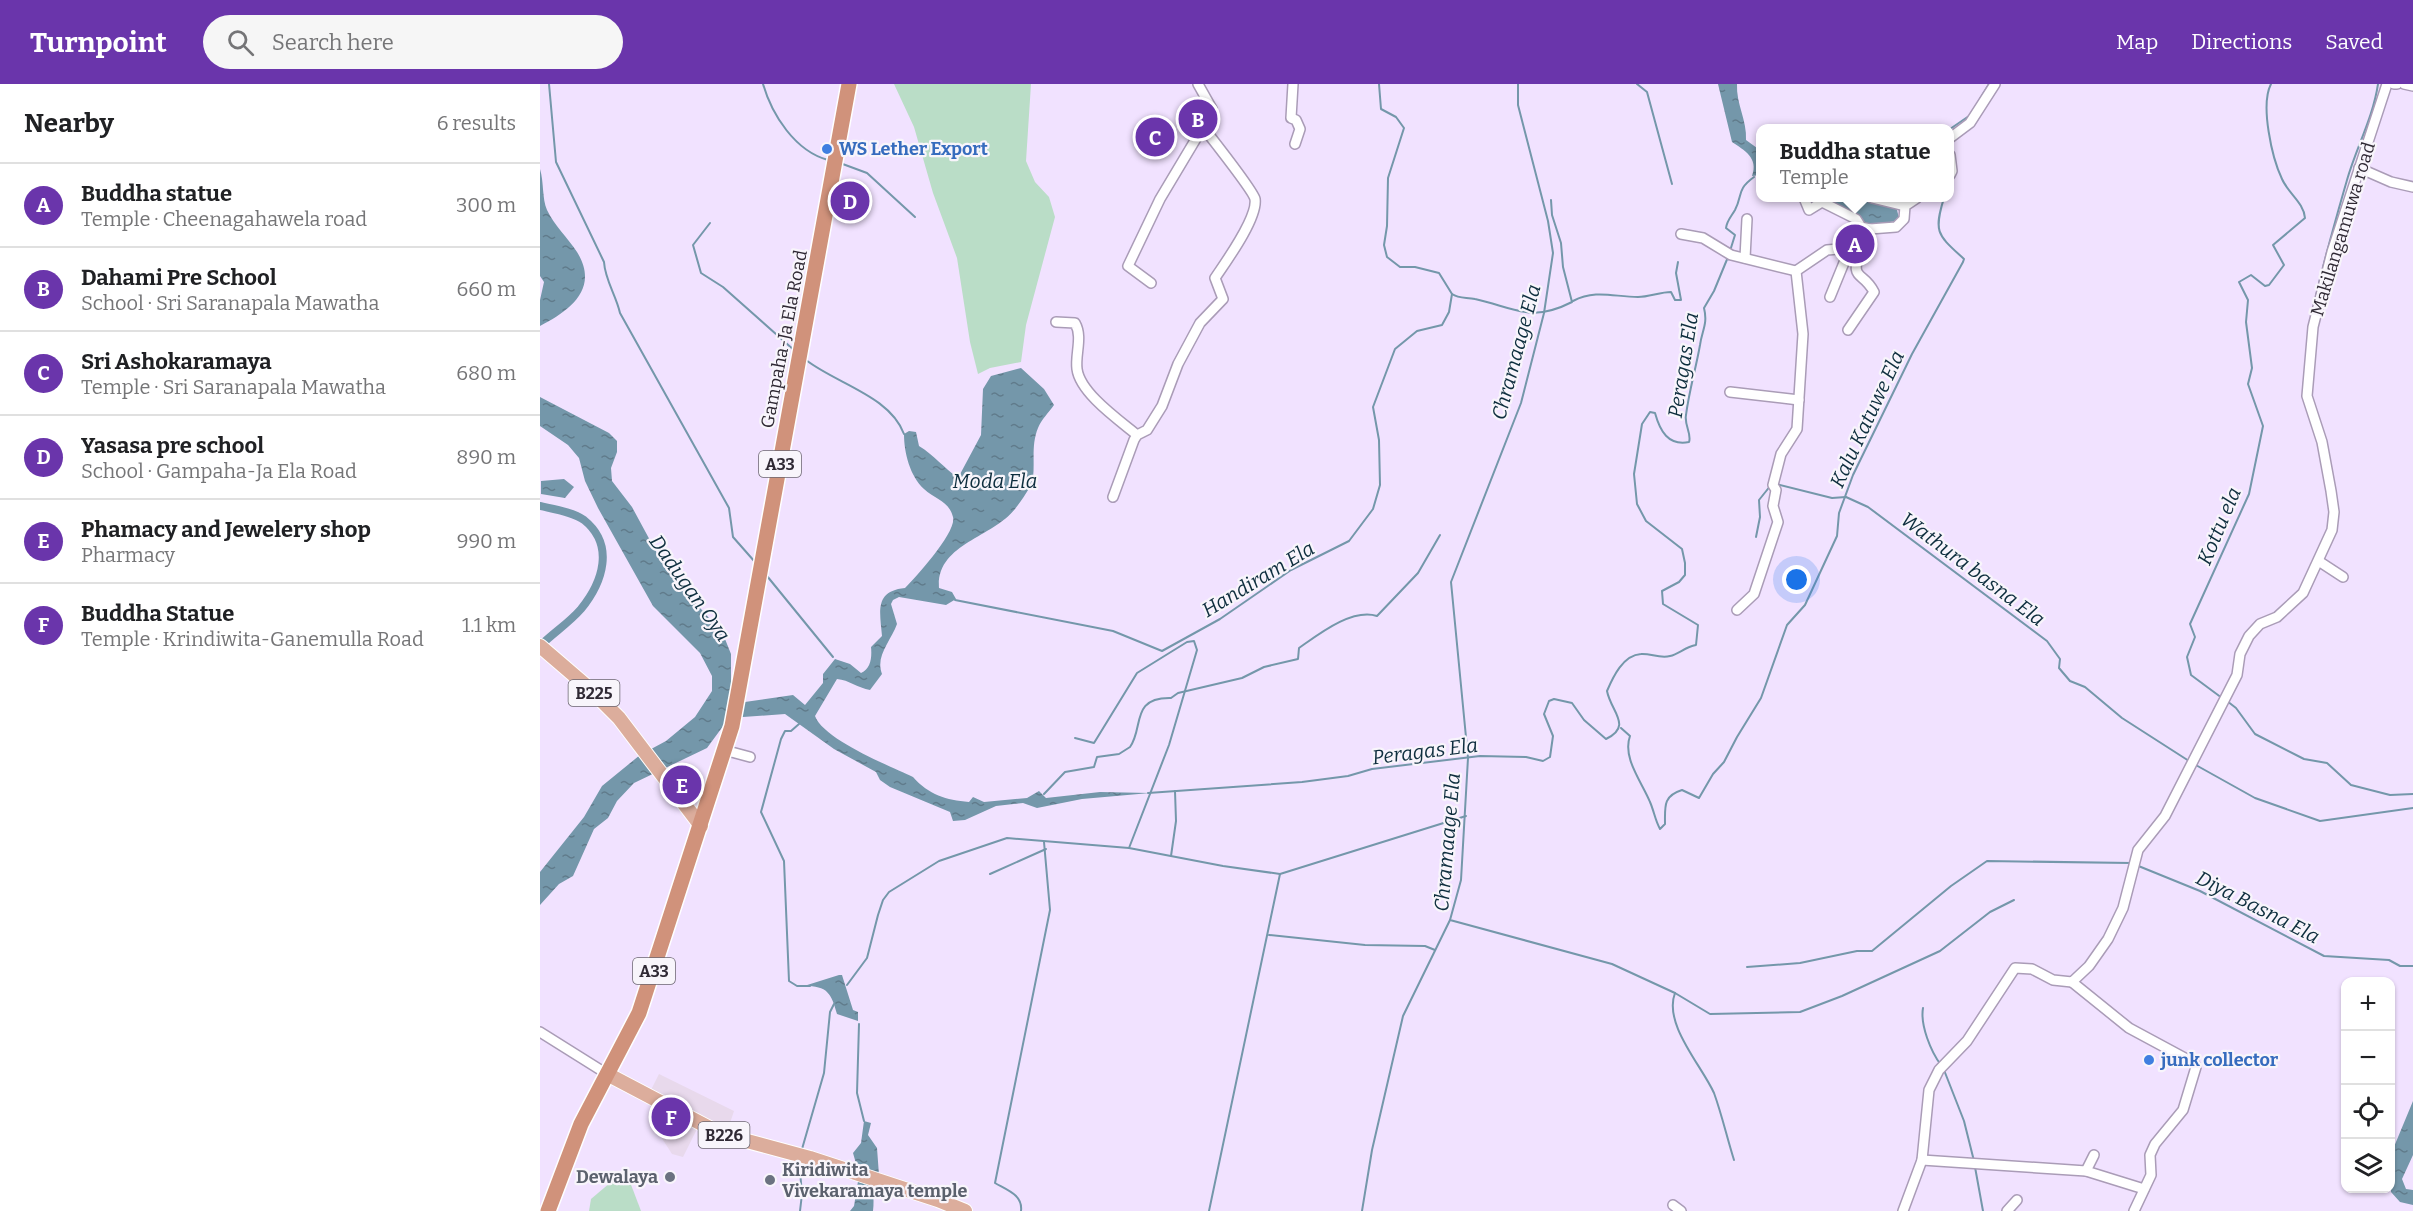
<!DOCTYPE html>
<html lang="en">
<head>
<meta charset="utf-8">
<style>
  :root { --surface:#fff; --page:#f6f6f6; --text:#202124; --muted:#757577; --line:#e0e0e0; --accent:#6a35ab }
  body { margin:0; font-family:Bitter,serif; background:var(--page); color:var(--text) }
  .controls { position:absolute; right:18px; bottom:18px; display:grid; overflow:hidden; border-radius:12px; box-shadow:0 2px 4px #0004 }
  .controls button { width:54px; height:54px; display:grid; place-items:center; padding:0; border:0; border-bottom:2px solid var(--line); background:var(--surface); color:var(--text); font:30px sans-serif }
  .you { position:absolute; left:1257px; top:496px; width:21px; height:21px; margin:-15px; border:4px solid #fff; border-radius:50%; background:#1a73e8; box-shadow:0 0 0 9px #1a73e833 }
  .badge { display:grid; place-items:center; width:39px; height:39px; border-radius:50%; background:var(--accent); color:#fff; font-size:20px; font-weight:700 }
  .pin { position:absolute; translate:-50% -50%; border:3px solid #fff; box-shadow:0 2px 6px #0006 }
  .popup { position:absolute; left:1216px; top:40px; width:198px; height:78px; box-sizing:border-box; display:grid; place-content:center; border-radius:12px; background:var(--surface); filter:drop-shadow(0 2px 4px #0005); font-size:20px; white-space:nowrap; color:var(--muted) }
  .popup b { font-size:22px; color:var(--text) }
  .popup::after { content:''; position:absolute; left:50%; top:100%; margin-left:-12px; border:12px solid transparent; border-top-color:var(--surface) }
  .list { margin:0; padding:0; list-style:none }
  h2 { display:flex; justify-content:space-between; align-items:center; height:78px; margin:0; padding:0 24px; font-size:26px }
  h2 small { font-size:20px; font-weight:400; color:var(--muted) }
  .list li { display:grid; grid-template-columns:39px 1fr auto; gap:18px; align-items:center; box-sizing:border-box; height:84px; padding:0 24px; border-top:2px solid var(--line) }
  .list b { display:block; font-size:22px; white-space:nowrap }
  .list p { margin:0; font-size:20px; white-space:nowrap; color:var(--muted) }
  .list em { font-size:20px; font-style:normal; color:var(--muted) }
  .icon { flex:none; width:33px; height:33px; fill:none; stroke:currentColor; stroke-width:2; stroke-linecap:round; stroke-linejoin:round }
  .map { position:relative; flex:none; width:1873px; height:1127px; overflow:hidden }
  header { display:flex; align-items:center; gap:36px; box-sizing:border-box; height:84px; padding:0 30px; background:var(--accent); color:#fff }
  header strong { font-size:28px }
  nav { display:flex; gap:33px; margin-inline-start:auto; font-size:21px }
  .search { width:420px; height:54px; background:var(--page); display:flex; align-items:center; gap:15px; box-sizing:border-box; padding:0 21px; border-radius:33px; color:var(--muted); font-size:22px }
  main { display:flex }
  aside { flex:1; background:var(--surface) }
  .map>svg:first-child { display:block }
</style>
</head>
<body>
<header>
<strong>Turnpoint</strong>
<div class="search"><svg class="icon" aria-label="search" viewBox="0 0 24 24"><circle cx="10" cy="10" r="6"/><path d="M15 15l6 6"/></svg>Search here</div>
<nav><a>Map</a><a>Directions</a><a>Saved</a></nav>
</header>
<main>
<aside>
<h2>Nearby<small>6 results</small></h2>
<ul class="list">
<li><span class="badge">A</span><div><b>Buddha statue</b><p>Temple · Cheenagahawela road</p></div><em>300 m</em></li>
<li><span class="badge">B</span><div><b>Dahami Pre School</b><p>School · Sri Saranapala Mawatha</p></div><em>660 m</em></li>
<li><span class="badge">C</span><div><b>Sri Ashokaramaya</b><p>Temple · Sri Saranapala Mawatha</p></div><em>680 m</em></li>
<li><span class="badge">D</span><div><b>Yasasa pre school</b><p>School · Gampaha-Ja Ela Road</p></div><em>890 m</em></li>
<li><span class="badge">E</span><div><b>Phamacy and Jewelery shop</b><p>Pharmacy</p></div><em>990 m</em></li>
<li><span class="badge">F</span><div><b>Buddha Statue</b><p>Temple · Krindiwita-Ganemulla Road</p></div><em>1.1 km</em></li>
</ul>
</aside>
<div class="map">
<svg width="1873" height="1127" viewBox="0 0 1873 1127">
  <defs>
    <pattern id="water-ripples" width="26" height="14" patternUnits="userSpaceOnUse" patternTransform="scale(1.5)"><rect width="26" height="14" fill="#7497aa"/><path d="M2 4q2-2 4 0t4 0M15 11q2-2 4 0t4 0" fill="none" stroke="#607b8b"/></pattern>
  </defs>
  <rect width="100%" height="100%" fill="#f1e2ff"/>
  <polygon fill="#e8d9ec" points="119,990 194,1027 188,1045 160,1039 143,1073 132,1070 112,1039 118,1017 111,1006"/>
  <g fill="#baddc7">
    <polygon points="354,0 491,0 486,77 495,98 509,113 515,133 486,241 481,278 450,284 438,290 430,258 417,174 393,109 374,43"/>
    <polygon points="77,1093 90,1098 101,1127 49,1127 51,1115"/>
  </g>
  <g fill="url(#water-ripples)">
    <path d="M1178 0H1197C1196 20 1207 36 1206 56L1217 64 1220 61V91L1212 92C1219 74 1204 66 1192 58Z"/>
    <path d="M0 85C4 98 2 115 7 126 14 141 28 154 37 168 60 205 29 227 0 242V216L4 198 0 192Z"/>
    <polygon points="1269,114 1326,114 1356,122 1359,134 1357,137 1324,142 1287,118 1271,123"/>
    <path d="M481 284 504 305 514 321C509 328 501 336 498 344 491 361 495 377 493 394 491 404 481 417 475 425 452 454 396 460 399 504L412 508 416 515 406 521 359 513 353 516 351 520 357 540C351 557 335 572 342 590L330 606C318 604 309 596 297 595L275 632C284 656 350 682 373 693 389 711 406 716 429 718L433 713 444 718 487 714 499 707 506 714 560 708 610 709 542 715 497 724 483 719 456 722 425 736 413 737 410 728 350 703 340 696 336 688 294 665 245 630 189 634 167 664 94 699 77 717 68 734 54 745 33 792 19 800 0 821V788L44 733 62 702 100 671 126 657 155 633 172 607V592L160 569 113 522 58 424 45 397 39 374 28 361 0 342V313L69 349 77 357V368L71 384 72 397 92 423 125 484 183 550 191 570V620L253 611 265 621 283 599V590L295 575 310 580 321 589C331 585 332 573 331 563L342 552C340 528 334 507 365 504 376 493 417 448 413 433 409 417 395 415 384 405 370 392 364 369 364 350L369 347 376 348 379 362C394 371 404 384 418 394L441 351 443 305 451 292Z"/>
    <polygon points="24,395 34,403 25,414 1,410 1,397"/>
    <path d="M299 891H302L313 926 318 928V937L297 930C291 909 288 902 264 902Z"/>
    <polygon points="1873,1017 1873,1071 1862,1095 1866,1105 1873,1106 1873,1121 1860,1118 1851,1108 1851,1070"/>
    <path d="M324 1037 331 1039 328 1051 337 1064 339 1091 334 1089C331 1103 335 1113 333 1127H310L314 1122 320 1085 317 1083 313 1069 321 1059Z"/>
  </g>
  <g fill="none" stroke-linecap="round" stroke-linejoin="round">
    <g stroke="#7497aa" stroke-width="2">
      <path d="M9 0 16 78 64 178C65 196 76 211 80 229L189 424 193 453 215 478"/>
      <path d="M223 0C232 31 255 67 288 76"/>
      <path d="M978 0V21L1008 137 1013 169 1004 229 981 319 911 498 928 674 921 796 910 836 1072 880 1135 909C1123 940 1162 982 1174 1009 1182 1031 1187 1054 1194 1076"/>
      <polyline points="1097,0 1107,8 1132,100"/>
      <polyline points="1440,15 1449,0"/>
      <polyline points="1410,45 1429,32"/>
      <polyline points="300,79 327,89 375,133"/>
      <polyline points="170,139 153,161 161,189 183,203 255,267"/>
      <path d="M1190 167 1195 151 1186 144C1187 136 1191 133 1195 126 1203 111 1196 106 1214 93"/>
      <path d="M912 210C919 215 927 213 935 215 975 224 991 239 1032 218L1023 183 1021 159 1012 131 1011 116"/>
      <path d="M1033 217C1056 205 1074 213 1098 213 1109 213 1120 208 1131 208L1135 216H1141L1136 189 1138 178"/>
      <path d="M1774 221C1783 179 1795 138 1807 96 1816 64 1833 34 1838 0"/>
      <path d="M266 276C297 300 350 312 364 350"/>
      <polyline points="1763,307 1767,265"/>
      <polyline points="1236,400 1292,414 1306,413 1328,423 1507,557 1520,575 1519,584 1530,597 1545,603 1582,634 1649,677"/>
      <polyline points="1216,453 1220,433 1219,416 1231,401"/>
      <polyline points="227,492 293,573"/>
      <polyline points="415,516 573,547 622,567 680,535 751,486 809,457 833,425 840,401 839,356 833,323 855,265 877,247 902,241 909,228 912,210 899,189 875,183 860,183 847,173 844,161 847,142 848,94 864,44 856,33 841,25 839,0"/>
      <path d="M1682 614 1651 591 1647 573 1655 553 1650 540 1709 410 1723 342 1708 300 1712 284 1706 238 1708 216 1699 198 1711 191 1725 202 1729 201 1744 181 1733 161 1765 134C1764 119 1748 109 1742 95 1732 74 1720 21 1731 0"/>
      <polyline points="1687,617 1696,624 1715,650 1764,675 1787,679 1811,701 1850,711 1873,710"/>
      <polyline points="259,640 251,647 245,647 241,655 221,728 244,777 249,897 257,902 270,902"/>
      <path d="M1081 644 1090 652C1082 674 1102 698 1110 718 1114 727 1115 736 1120 745L1125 740C1125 722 1123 712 1142 706L1159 714 1173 690 1184 678 1197 653 1221 614 1247 541 1265 521 1297 452 1299 429 1313 391 1372 270 1423 178 1424 175C1398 151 1393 149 1404 114"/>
      <polyline points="535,654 554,659 597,589 647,558 654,557 657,566 629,661 589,764"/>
      <polyline points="1654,680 1715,714 1780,737 1873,724"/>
      <path d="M608 709 762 698 808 692 832 685 940 672 986 673 1003 677 1010 673 1013 652 1004 630 1009 617 1014 615 1032 619 1044 636 1066 655C1093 642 1071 628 1067 607 1073 593 1083 571 1101 570 1110 569 1120 575 1130 572 1139 570 1145 563 1156 561L1158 541 1123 520 1122 507 1139 498 1145 491V479L1142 465 1106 437 1097 420 1094 390 1102 340 1110 328 1115 329C1120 347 1128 362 1149 358 1152 350 1144 341 1146 331 1149 307 1156 284 1160 261 1162 246 1168 240 1164 224L1174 207 1188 173"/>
      <path d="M504 710 525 688 554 683 557 673 579 670 590 663C604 644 590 613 631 614L638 609 702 594 724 583 758 575 759 564C779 550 812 524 837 532L878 489 900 451"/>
      <polyline points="631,772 636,737 635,707"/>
      <polyline points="1596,781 1660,807 1784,872 1849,876 1860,882 1873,882"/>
      <polyline points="450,790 506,765"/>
      <polyline points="729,851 825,861 885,862 895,866"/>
      <polyline points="1207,883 1260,879 1317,867 1332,867 1411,802 1447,777 1591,779"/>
      <polyline points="307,901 327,874 338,831 343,816 349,808 399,777 467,754 589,764 683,782 740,790 926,732"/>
      <polyline points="1135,909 1170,930 1260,928 1302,912 1400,867 1450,828 1474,816"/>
      <path d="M1383 924C1380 941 1391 968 1401 981"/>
      <polyline points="319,940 317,1009 324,1037"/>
      <polyline points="1404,986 1424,1037 1434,1077"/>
      <polyline points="262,1065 284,989 290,928 294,920"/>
      <polyline points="259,1076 262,1110 260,1127"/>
      <polyline points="1435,1083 1443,1127"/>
      <path d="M481 1127C483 1111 467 1106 455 1099L510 826 504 758"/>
      <polyline points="669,1127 740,790"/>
      <polyline points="822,1127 832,1066 863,932 910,836"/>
    </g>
    <path stroke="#7497aa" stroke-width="8" d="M0 422C13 425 33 428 44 436 75 461 63 498 41 525 29 539 13 549 0 562"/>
    <defs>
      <g id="minor">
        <polyline points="753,0 751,34 756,36 760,45 755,60"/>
        <polyline points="1854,0 1857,0"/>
        <polyline points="1864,0 1873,2"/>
        <polyline points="1410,54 1430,39 1455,0"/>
        <polyline points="1410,71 1412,87 1410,91"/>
        <polyline points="1819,84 1851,98 1873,103"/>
        <polyline points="1264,114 1269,126 1282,118 1316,135 1321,143 1330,145"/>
        <polyline points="1332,114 1365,122"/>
        <polyline points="1141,150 1163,154 1191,171 1256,187"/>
        <polyline points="1205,174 1207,135"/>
        <polyline points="611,199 588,182 620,115 663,43"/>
        <polyline points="1290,213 1310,164"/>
        <path d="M516 238 535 239C543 253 535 270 537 285 540 309 579 336 597 351"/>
        <path d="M1308 246 1334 208C1322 185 1309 199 1321 163"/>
        <polyline points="1190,308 1259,316"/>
        <path d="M573 413 594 356 597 351 607 346 622 322 638 280 660 239 683 215 675 194C685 179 718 134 715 115 713 106 672 55 663 43L672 25 658 0"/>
        <polyline points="1780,478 1803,493"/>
        <polyline points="1197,526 1214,510 1238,438 1233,422 1236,406 1233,401 1241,370 1257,345 1263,250 1256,187 1287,166 1321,163 1330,145 1356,143 1364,135 1365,122 1377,114"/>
        <polyline points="184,666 210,673"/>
        <polyline points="1532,898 1589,944 1654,979 1656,983 1643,1026 1615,1060 1610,1071 1611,1091 1594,1127"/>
        <polyline points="0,948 67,990"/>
        <polyline points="1382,1076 1546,1087 1604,1105"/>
        <polyline points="1546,1087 1554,1071"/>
        <polyline points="1133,1121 1141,1127"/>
        <polyline points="1363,1127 1382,1076 1389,1006 1399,986 1427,957 1475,884 1492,885 1513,896 1532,898 1549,882 1568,855 1583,824 1598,766 1625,732 1697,591 1700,570 1709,552 1720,540 1737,533 1763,509 1792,446 1794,428 1791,407 1782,358 1767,312 1773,243 1792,168 1847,0"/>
        <polyline points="1467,1127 1477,1116"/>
      </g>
      <g id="primary">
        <polyline points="0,562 50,605 79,634 161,742"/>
        <polyline points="67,990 181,1050 270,1074 398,1116 425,1127"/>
      </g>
      <polyline id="trunk" points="8,1127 41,1040 99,929 192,642 309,0"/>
    </defs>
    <use href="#minor" stroke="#aa9cb7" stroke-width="12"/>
    <use href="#primary" stroke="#fff" stroke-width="16"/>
    <use href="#trunk" stroke="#fff" stroke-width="18"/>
    <use href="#minor" stroke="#fff" stroke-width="9"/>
    <use href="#primary" stroke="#dcad9c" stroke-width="14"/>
    <use href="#trunk" stroke="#d0927b" stroke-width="15"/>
  </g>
  <g fill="#3f7fe0" stroke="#f8f5fb" stroke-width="2">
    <circle cx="287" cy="65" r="6"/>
    <circle cx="1609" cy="976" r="6"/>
  </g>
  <g fill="#6b7280" stroke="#f8f5fb" stroke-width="2">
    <circle cx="130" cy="1093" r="6"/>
    <circle cx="230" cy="1096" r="6"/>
  </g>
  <g text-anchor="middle" stroke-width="4.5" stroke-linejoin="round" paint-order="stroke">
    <g fill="#f8f5fb" stroke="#6b6670" stroke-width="1.5">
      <rect x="219" y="367" width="42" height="26" rx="4.5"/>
      <rect x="28.5" y="596" width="51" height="26" rx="4.5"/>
      <rect x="93" y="874" width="42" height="26" rx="4.5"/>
      <rect x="158.5" y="1038" width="51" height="26" rx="4.5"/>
    </g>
    <g font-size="16" font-weight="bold" fill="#2f2934">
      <text x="240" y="386">A33</text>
      <text x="54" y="615">B225</text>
      <text x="114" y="893">A33</text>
      <text x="184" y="1057">B226</text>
    </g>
    <g font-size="18" font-weight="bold" fill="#366cbe" stroke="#f8f5fb" text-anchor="start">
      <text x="299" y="71">WS Lether Export</text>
      <text x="1621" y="982">junk collector</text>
    </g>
    <g font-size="18" fill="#2f2934" stroke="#f8f5fb">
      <text transform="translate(1803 145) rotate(-73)" y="6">Makilangamuwa road</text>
      <text transform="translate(244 255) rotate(-79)" y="6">Gampaha-Ja Ela Road</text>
    </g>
    <g font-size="18" font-weight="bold" fill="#5b616d" stroke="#f8f5fb" text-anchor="start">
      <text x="242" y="1092">Kiridiwita<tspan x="242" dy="21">Vivekaramaya temple</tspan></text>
      <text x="118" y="1099" text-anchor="end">Dewalaya</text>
    </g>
    <g font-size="20" font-style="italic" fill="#0e2e3e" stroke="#f8f5fb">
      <text transform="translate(976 268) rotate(-75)" y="7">Chramaage Ela</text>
      <text transform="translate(1143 281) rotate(-81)" y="7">Peragas Ela</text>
      <text transform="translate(1327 335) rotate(-65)" y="7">Kalu Katuwe Ela</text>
      <text x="455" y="404">Moda Ela</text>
      <text transform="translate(1679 442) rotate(-67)" y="7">Kottu ela</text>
      <text transform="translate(1433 485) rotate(37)" y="7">Wathura basna Ela</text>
      <text transform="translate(718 495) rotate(-31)" y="7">Handiram Ela</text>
      <text transform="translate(150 504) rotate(55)" y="7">Dadugan Oya</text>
      <text transform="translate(885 667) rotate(-7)" y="7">Peragas Ela</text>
      <text transform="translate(907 758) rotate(-85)" y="7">Chramaage Ela</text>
      <text transform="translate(1718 823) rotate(27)" y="7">Diya Basna Ela</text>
    </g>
  </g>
</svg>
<div class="controls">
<button>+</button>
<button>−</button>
<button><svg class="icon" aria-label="locate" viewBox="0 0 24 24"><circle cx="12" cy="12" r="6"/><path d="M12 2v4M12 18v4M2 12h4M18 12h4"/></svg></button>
<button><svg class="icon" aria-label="layers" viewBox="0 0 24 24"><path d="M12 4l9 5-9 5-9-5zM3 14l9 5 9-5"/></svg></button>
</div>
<div class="you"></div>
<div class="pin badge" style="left:1315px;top:160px">A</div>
<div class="popup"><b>Buddha statue</b>Temple</div>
<div class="pin badge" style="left:658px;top:35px">B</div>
<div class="pin badge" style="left:615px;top:53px">C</div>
<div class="pin badge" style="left:310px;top:117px">D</div>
<div class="pin badge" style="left:142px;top:701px">E</div>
<div class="pin badge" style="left:131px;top:1033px">F</div>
</div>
</main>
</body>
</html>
